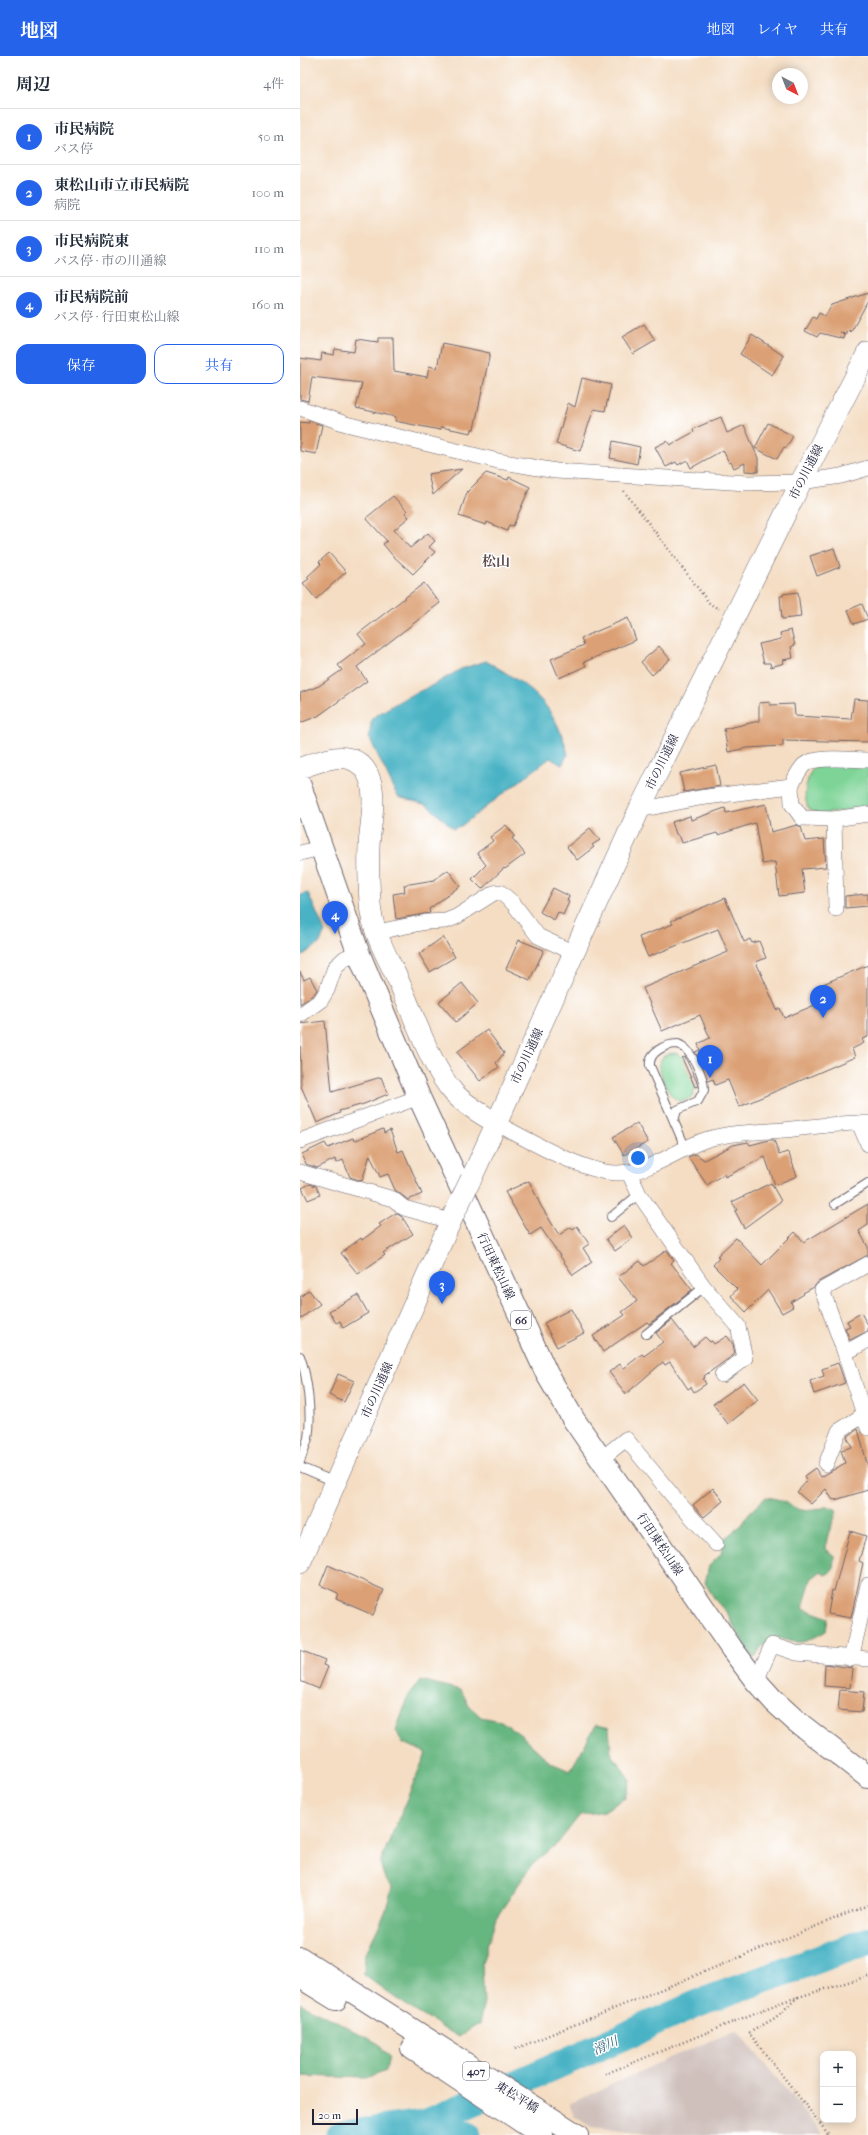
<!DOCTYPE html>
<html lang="ja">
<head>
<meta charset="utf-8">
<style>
  :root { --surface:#fff; --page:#f2f2f3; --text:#1f2937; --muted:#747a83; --line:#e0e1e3; --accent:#2563eb }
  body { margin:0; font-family:"IM FELL French Canon","Noto Serif JP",serif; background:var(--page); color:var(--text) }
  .controls { position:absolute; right:12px; bottom:12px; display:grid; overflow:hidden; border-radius:8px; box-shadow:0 2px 10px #0003 }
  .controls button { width:36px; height:36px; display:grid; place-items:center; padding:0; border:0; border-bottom:1px solid var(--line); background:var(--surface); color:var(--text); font:20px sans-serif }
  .compass { position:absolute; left:472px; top:12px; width:36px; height:36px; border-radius:50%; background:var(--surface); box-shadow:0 2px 10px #0003; rotate:138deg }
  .scale { position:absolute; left:12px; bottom:10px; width:46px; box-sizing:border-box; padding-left:4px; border:2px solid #22223b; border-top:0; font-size:11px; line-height:14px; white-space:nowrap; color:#22223b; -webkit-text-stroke:3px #fff; paint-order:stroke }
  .you { position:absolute; left:338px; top:1102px; width:14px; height:14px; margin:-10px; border:3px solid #fff; border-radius:50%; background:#1a73e8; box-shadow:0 0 0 6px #1a73e833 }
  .badge { display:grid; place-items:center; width:26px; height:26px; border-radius:50%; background:var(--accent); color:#fff; font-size:13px; font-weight:700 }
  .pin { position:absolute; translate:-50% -33px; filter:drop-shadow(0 1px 2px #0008) }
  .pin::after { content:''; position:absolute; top:21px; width:14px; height:12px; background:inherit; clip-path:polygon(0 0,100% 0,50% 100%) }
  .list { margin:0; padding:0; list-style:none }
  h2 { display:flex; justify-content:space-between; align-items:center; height:52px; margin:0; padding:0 16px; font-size:17px }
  h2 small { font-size:13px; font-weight:400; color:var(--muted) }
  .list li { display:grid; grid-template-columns:26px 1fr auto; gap:12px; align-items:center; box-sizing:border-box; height:56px; padding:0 16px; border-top:1px solid var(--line) }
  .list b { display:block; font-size:15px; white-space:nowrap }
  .list p { margin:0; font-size:13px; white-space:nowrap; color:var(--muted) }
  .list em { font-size:13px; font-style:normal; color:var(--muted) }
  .actions { display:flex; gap:8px; padding:12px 16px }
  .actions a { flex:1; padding:9px 0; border:1px solid var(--accent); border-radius:12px; text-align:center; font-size:14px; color:var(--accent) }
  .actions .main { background:var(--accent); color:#fff }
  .map { position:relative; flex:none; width:568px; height:2079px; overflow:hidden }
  header { display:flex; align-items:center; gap:24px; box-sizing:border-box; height:56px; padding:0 20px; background:var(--accent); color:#fff }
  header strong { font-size:19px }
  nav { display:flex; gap:22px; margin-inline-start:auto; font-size:14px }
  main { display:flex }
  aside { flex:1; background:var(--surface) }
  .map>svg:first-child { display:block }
</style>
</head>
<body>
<header>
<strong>地図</strong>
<nav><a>地図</a><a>レイヤ</a><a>共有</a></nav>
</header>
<main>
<aside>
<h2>周辺<small>4件</small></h2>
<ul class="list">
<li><span class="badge">1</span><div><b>市民病院</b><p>バス停</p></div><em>50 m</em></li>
<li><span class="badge">2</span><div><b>東松山市立市民病院</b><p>病院</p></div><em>100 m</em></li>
<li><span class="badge">3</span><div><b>市民病院東</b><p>バス停 · 市の川通線</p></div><em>110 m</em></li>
<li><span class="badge">4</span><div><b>市民病院前</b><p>バス停 · 行田東松山線</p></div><em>160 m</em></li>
</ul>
<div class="actions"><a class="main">保存</a><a>共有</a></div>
</aside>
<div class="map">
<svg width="568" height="2079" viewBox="0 0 568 2079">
  <rect width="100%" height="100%" fill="#fff"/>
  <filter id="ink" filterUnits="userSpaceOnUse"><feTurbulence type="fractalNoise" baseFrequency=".025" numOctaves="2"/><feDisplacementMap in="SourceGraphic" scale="8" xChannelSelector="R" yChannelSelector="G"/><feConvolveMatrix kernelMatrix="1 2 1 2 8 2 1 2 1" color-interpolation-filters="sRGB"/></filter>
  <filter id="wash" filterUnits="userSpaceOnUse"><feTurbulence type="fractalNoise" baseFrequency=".012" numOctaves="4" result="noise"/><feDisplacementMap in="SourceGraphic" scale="16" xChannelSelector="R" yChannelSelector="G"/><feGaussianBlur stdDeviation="0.9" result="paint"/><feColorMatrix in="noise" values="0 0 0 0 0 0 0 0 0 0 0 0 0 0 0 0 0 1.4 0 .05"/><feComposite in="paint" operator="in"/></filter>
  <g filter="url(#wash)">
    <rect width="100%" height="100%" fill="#f4ddc3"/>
    <polygon fill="#cfc0bb" points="437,1974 522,2077 520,2079 354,2079 291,2071 274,2060 270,2048 369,2002"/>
    <g fill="#7ed497" stroke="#507b69">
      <path d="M568 708V753L519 758 509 754C505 745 504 736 507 727 508 722 510 716 513 713 521 705 556 708 568 708Z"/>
      <path d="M376 997 384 1001 396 1030 393 1040C378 1052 370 1040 364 1026 358 1011 355 998 376 997Z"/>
    </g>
    <g fill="#66b680" stroke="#446c5e">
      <path d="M466 1441C495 1444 493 1463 528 1450L537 1454C533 1470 526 1476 526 1493L534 1500 533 1514 526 1519 520 1516 511 1523 503 1552 528 1562 526 1575C503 1588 501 1589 476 1581L461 1591 454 1603 435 1573 428 1558 416 1545 405 1527 409 1510 421 1498 424 1483 440 1470 449 1457Z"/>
      <polygon points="120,1624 161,1634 169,1650 181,1661 201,1665 221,1679 251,1707 270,1715 296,1669 309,1672 311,1697 330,1724 325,1742 304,1755 280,1759 258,1787 231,1810 196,1862 182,1907 184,1947 179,1968 158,1981 105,1949 64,1919 65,1899 85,1857 92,1831 84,1821 80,1807 126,1697 102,1686 96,1674 109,1639"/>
      <polygon points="0,1947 79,1988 89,2001 86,2014 66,2022 0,2020"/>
    </g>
    <g fill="#48b3c5" stroke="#356a80">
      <path d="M186 605C231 631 254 646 268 698L262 709 250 702 161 770 154 773 127 749 98 741 69 681 72 662 105 642 133 629 161 613Z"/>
      <polygon points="8,837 25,876 19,888 0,901 0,839"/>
    </g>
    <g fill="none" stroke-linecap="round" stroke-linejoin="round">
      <g stroke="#48b3c5" stroke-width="28">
        <polyline points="126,2067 166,2079"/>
        <polyline points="40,2079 126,2067 397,1948 568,1885"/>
      </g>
    </g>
    <g id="blocks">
      <g fill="#dba075">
        <polygon points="568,237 568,245 551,276 549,274 546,279 540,276 545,279 544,283 520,277 517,281 505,275 513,261 516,263 519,257 525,260 532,249"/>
        <polygon points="344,268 355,285 333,298 322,281"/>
        <polygon points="452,279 484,300 472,319 440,298"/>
        <polygon points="78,282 93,282 94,315 127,321 129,310 137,312 142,287 190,297 174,373 172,373 171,377 141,371 140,374 95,365 96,361 56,352 62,327 12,321 8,345 0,343 0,302 21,305 22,297 34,299 35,293 54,296 56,283 78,286"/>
        <polygon points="282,322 311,329 305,355 294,353 293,355 280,395 256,388 268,347 275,351"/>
        <polygon points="421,361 427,377 444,369 458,402 458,416 445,415 445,407 434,412 431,406 429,407 423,394 391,412 387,404 378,409 376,406 366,411 355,391 367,385 370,389 394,376 393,373"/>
        <polygon points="9,365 22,369 16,398 0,395 0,366 9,367"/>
        <polygon points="468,367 493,380 486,392 484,391 477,403 455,392"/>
        <polygon points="313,385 340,391 337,408 310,402"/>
        <polygon points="162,413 133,439 128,418"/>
        <polygon points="186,417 208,424 209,421 230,431 213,470 209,469 207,475 187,466 186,469 159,460 167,436"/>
        <polygon points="93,440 107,455 105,457 109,461 94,474 110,492 128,477 135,485 129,491 135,496 113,518 92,499 83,488 87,485 66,462"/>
        <polygon points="534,492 540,511 517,520 510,500"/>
        <polygon points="29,497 46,516 16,543 3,527 9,523 7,521 21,508 19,506"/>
        <polygon points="124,527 140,547 57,611 67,625 18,660 0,667 0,637 19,630 42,614 38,609 66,588 58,578"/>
        <polygon points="498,536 501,561 482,563 480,540 483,540 483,538"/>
        <polygon points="562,548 568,563 554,568 548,554"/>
        <polygon points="328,562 336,584 284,606 286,610 259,622 251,603 284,589 281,582"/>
        <polygon points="491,574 495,589 491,591 493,602 483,604 484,607 471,611 470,607 464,607 459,588 481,583 480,577"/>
        <polygon points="359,590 370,603 352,619 341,606"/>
        <polygon points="554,643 568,644 568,686 483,684 483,690 447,692 428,696 424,673 459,665 459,647 470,646 470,649 494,648 495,660 551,663"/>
        <polygon points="416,709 420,730 384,736 380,717"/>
        <polygon points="466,748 471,776 497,769 501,771 505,785 524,783 526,811 502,813 505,837 479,840 475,806 462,808 455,767 418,779 417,777 382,787 380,781 376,778 372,766 390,760 391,764 425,752 426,757"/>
        <polygon points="206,769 215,780 212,782 225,798 205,813 204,812 182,833 172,823 186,809 177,797 193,785 190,781"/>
        <polygon points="290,772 300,784 292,789 294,791 277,804 267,791"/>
        <polygon points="148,814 160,830 129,853 130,857 96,863 93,838 105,836 104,829 134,824"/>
        <polygon points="253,832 269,840 267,845 269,846 263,859 258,856 254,864 240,856"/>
        <polygon points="568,838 568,850 545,852 545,840"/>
        <polygon points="425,842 444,886 450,883 452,887 459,885 466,902 456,906 477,954 480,952 484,962 529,943 523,928 568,909 568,981 562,983 564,987 552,993 555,1001 439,1051 428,1024 415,1029 413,1023 408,1025 395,996 400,994 398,988 410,982 400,959 362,975 343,932 428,896 418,873 348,901 339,881 373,868 371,865"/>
        <polygon points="143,881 155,901 130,916 119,898"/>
        <polygon points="219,884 244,894 230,924 206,913"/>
        <polygon points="0,916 4,924 10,921 17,934 14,938 0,948"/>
        <polygon points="162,927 178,947 156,966 139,946"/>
        <polygon points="25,965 32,1036 81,1021 88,1038 64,1048 39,1055 40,1057 17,1067 1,1030 0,968"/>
        <polygon points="187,974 204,997 196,1007 199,1011 180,1025 157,996"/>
        <polygon points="385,1001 396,1024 398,1030 395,1031 382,1002"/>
        <polygon points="337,1067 348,1086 324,1099 313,1081"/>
        <polygon points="83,1073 84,1077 90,1074 98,1096 103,1094 122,1138 108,1144 95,1134 88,1118 80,1121 70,1099 62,1125 50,1121 43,1104 36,1107 35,1103 17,1112 6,1108 2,1098 25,1087 28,1092 53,1082 54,1085"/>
        <polygon points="469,1084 474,1084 479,1099 487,1096 489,1098 497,1120 475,1129 465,1101 425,1121 424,1118 407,1129 388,1101 396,1098 404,1104 433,1089 448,1086 450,1089"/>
        <polygon points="229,1125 241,1150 259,1179 271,1171 273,1173 277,1170 289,1188 283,1192 292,1206 273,1219 241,1172 230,1179 205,1136"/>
        <polygon points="471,1127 481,1145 444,1172 435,1155 437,1154 432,1146"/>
        <polygon points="10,1128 16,1130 20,1139 8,1144 2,1132"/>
        <polygon points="568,1148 568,1169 559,1175 568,1191 568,1199 518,1226 514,1231 503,1237 504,1238 491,1246 493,1251 482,1257 468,1234 446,1256 431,1240 437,1233 413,1209 419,1202 417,1200 436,1182 462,1209 495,1176 504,1186"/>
        <polygon points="96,1157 102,1161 113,1178 83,1197 85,1199 58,1218 41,1197 61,1182 62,1184 81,1170 79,1168"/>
        <polygon points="324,1169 333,1182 315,1195 306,1183"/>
        <polygon points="367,1194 374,1205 371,1207 392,1234 349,1268 347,1266 303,1296 293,1280 325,1259 322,1256 337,1245 318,1221 340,1205 344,1210"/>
        <polygon points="9,1234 20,1248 0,1263 0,1241"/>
        <polygon points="58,1239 68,1257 43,1272 40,1265 36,1267 29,1255"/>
        <polygon points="271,1253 284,1277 257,1291 244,1267"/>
        <polygon points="561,1257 568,1269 568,1275 550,1284 545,1272 550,1270 547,1265"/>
        <polygon points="372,1264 393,1291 405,1281 410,1286 412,1285 414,1288 427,1280 433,1288 435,1298 404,1320 405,1322 403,1323 406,1328 394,1336 391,1331 388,1333 370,1306 365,1309 363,1306 326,1338 309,1316 320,1308 323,1313 342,1298 344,1300 363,1286 356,1277"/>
        <polygon points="538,1307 545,1327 514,1338 510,1325 524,1320 522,1313"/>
        <polygon points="38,1318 54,1325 44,1346 29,1339"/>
        <polygon points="444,1326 458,1344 428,1368 413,1348"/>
        <polygon points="558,1373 568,1411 568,1434 535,1444 532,1443 526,1433 511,1448 497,1436 507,1425 504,1420 515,1412 521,1421 545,1407 541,1394 552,1391 547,1381"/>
        <polygon points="413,1432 423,1445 404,1461 393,1449"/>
        <polygon points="550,1475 566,1480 559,1505 563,1507 551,1562 528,1558 532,1534 534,1535"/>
        <polygon points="28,1509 84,1534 73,1559 36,1543 38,1537 20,1529"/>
        <polygon points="0,1594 25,1604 23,1609 28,1611 19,1633 0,1625"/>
        <polygon points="525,1608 552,1612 550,1632 524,1630"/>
        <polygon points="540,1634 564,1636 562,1656 538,1654"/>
      </g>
    </g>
  </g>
  <g filter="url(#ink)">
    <use href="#blocks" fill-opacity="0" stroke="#6c636b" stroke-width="1"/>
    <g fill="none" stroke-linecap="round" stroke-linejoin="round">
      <defs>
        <g id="lane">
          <path d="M374 1065 377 1054 398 1045 404 1034C404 1021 391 992 378 988 366 988 348 996 350 1010L386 1093"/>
          <polyline points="535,1148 568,1127"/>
          <polyline points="311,1161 339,1138"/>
          <polyline points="346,1278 404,1231"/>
          <path d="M0 1300C8 1322 12 1360 8 1382 6 1390 2 1398 0 1406"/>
          <polyline points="0,1411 35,1426"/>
        </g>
        <g id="street">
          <polyline points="0,352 46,368 198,405 256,415 447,427 501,426 541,420 568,412"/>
          <polyline points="491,730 492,748 502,762 534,763 568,758"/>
          <path d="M339 754 399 742 491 730C495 723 498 715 504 709 515 699 553 704 568 704"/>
          <polyline points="534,763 536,853"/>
          <polyline points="0,797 21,792"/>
          <polyline points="77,876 126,866 146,865 156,861 194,837 200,836 213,847 238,880 274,897"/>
          <polyline points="0,959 21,944 27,934 35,911 45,902 58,896"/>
          <path d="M196 1067C226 1083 283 1116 316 1117 350 1118 378 1092 408 1083 432 1076 459 1076 484 1074 511 1071 540 1066 568 1067"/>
          <polyline points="559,1067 568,1088"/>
          <polyline points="0,1085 119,1041"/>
          <polyline points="0,1116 93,1143 104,1152 151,1165"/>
          <polyline points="329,1117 339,1138 404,1231 438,1270 445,1302 422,1319"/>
          <polyline points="568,1208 522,1234 545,1297 568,1372"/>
          <polyline points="545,1297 568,1284"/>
          <polyline points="301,1403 326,1383 377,1445 416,1488"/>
          <polyline points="526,1408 539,1375 568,1356"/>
          <polyline points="551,1603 568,1529"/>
          <polyline points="456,1625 472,1589 496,1597 568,1603"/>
        </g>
        <g id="secondary">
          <path d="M0 712C22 705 50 691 66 715 79 736 70 767 69 790 68 808 69 828 70 847 71 874 88 902 99 926 113 958 132 1013 154 1037 166 1050 182 1058 196 1067"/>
          <polyline points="171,1123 339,754 501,426 568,296"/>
          <polyline points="0,1507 153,1160"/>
        </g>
        <polyline id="primary" points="0,730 58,896 119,1041 247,1318 274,1364 432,1593 456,1625 474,1645 496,1665 568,1721"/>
        <g id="highway">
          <polyline points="0,1902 277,2079"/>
          <polyline points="0,1921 36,1943"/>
          <polyline points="112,1992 242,2079"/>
        </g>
      </defs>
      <use href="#lane" stroke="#6c636b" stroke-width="10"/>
      <use href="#street" stroke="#6c636b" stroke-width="16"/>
      <use href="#secondary" stroke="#6c636b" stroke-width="22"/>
      <use href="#primary" stroke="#6c636b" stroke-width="24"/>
      <use href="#highway" stroke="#6c636b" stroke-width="24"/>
      <g stroke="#6c636b" stroke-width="2.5" stroke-dasharray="1 3" stroke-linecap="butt">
        <polyline points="324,435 410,548 419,553"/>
        <polyline points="498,1941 475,1962 449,1977 529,2079"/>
        <polyline points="215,1993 568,1849"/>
        <polyline points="305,2018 482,1946 568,1920"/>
      </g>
      <use href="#lane" stroke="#fff" stroke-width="8"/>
      <use href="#street" stroke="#fff" stroke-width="15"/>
      <use href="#secondary" stroke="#fff" stroke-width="21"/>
      <use href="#primary" stroke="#fff" stroke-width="22"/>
      <use href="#highway" stroke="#fff" stroke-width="22"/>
      <defs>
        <polyline id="secondary-bridge" points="153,1160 171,1123"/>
      </defs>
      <use href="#secondary-bridge" stroke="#6c636b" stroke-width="22" stroke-linecap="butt"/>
      <use href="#secondary-bridge" stroke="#fff" stroke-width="21"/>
    </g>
  </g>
  <g text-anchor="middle" stroke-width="3" stroke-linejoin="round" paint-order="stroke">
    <g fill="#fff" stroke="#646476" stroke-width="1">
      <rect x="211" y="1255" width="20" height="18" rx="3"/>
      <rect x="163" y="2006" width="26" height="18" rx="3"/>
    </g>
    <g font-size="11" font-weight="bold" fill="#22223b">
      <text x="221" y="1268">66</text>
      <text x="176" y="2019">407</text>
    </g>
    <g font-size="12" fill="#22223b" stroke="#fff">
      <text transform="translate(506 416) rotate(-63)" y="4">市の川通線</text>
      <text transform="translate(362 706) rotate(-64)" y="4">市の川通線</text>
      <text transform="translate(227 1000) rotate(-65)" y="4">市の川通線</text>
      <text transform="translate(196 1210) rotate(65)" y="4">行田東松山線</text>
      <text transform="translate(77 1334) rotate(-66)" y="4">市の川通線</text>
      <text transform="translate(360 1488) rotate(56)" y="4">行田東松山線</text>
      <text transform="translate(217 2041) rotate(32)" y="4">東松平橋</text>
    </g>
    <g font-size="13" font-style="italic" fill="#336379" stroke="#fff">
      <text transform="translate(305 1989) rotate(-24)" y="5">滑川</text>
    </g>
    <g font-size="14" font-weight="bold" fill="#634e4f" stroke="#fff">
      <text x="196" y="510">松山</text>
    </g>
  </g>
</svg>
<div class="controls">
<button>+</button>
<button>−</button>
</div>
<svg class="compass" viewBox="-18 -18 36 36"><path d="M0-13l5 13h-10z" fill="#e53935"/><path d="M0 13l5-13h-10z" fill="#747a83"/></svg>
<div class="scale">20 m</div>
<div class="you"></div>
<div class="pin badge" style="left:410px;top:1022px">1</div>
<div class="pin badge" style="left:523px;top:962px">2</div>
<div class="pin badge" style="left:142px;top:1248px">3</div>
<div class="pin badge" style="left:35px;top:878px">4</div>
</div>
</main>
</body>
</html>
